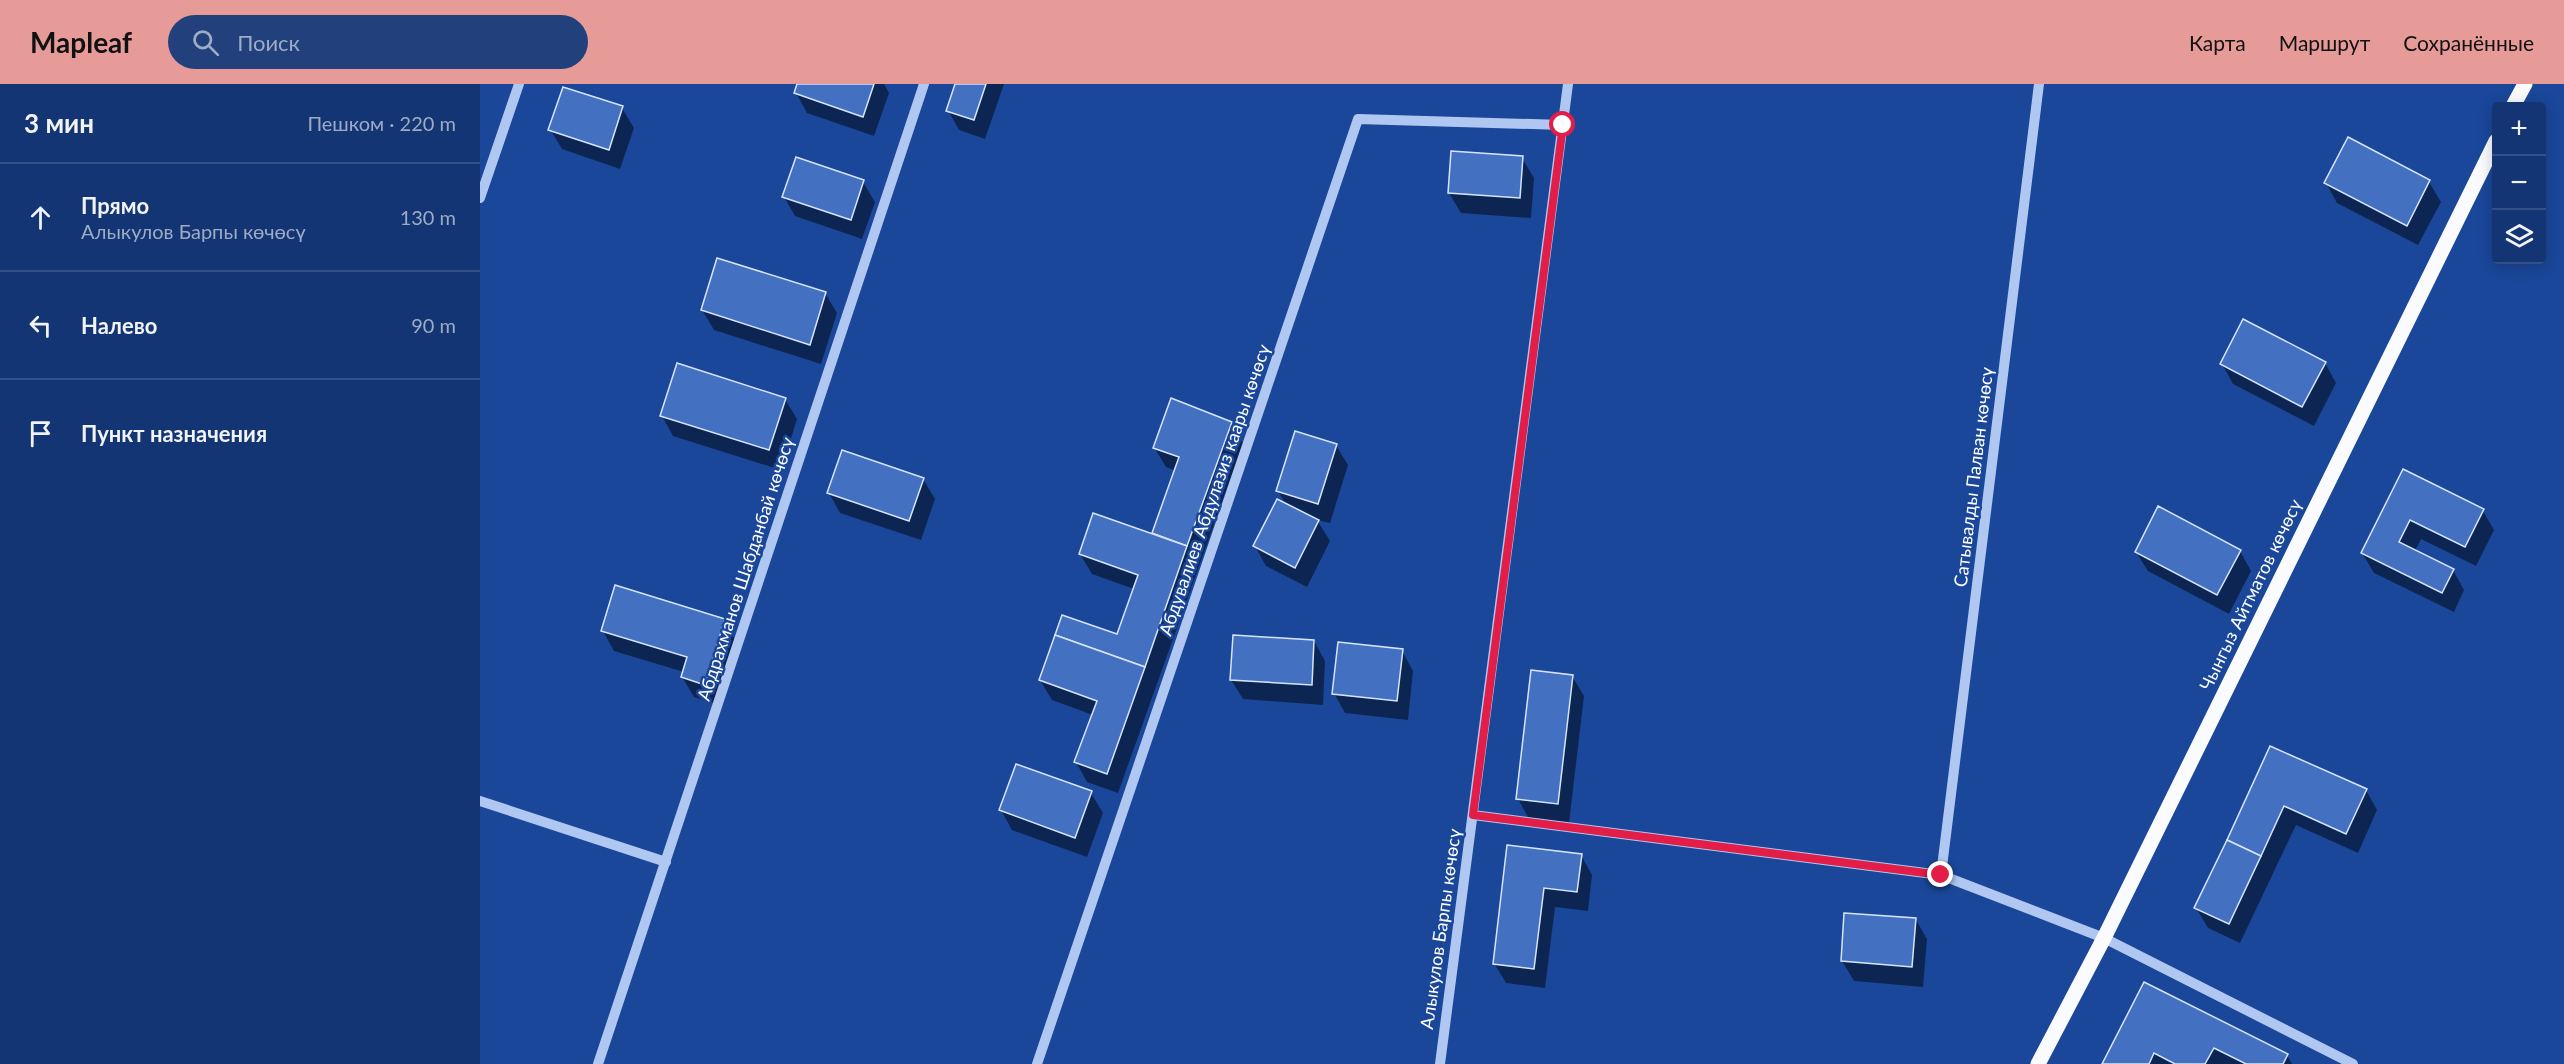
<!DOCTYPE html>
<html lang="ru">
<head>
<meta charset="utf-8">
<style>
  :root { --surface:#143574; --page:#21407c; --text:#f1f3f6; --muted:#9dabc5; --line:#335086; --accent:#e69b98 }
  body { margin:0; font-family:Lato,sans-serif; background:var(--page); color:var(--text) }
  .controls { position:absolute; right:18px; top:18px; display:grid; overflow:hidden; border-radius:6px; box-shadow:0 3px 15px #0003 }
  .controls button { width:54px; height:54px; display:grid; place-items:center; padding:0; border:0; border-bottom:2px solid var(--line); background:var(--surface); color:var(--text); font:30px sans-serif }
  .stop { position:absolute; width:18px; height:18px; margin:-14px; border:4px solid #e11d48; border-radius:50%; background:#fff }
  .stop.end { background:#e11d48; border-color:#fff; box-shadow:0 2px 6px #0008 }
  .list { margin:0; padding:0; list-style:none }
  h2 { display:flex; justify-content:space-between; align-items:center; height:78px; margin:0; padding:0 24px; font-size:26px }
  h2 small { font-size:20px; font-weight:400; color:var(--muted) }
  .list li { display:grid; grid-template-columns:39px 1fr auto; gap:18px; align-items:center; box-sizing:border-box; height:108px; padding:0 24px; border-top:2px solid var(--line) }
  .list b { display:block; font-size:22px; white-space:nowrap }
  .list p { margin:0; font-size:20px; white-space:nowrap; color:var(--muted) }
  .list em { font-size:20px; font-style:normal; color:var(--muted) }
  .icon { flex:none; width:33px; height:33px; fill:none; stroke:currentColor; stroke-width:2; stroke-linecap:round; stroke-linejoin:round }
  .map { position:relative; flex:none; width:2084px; height:980px; overflow:hidden }
  header { display:flex; align-items:center; gap:36px; box-sizing:border-box; height:84px; padding:0 30px; background:var(--accent); color:#111 }
  header strong { font-size:28px }
  nav { display:flex; gap:33px; margin-inline-start:auto; font-size:21px }
  .search { width:420px; height:54px; background:var(--page); display:flex; align-items:center; gap:15px; box-sizing:border-box; padding:0 21px; border-radius:33px; color:var(--muted); font-size:22px }
  main { display:flex }
  aside { flex:1; background:var(--surface) }
  .map>svg:first-child { display:block }
</style>
</head>
<body>
<header>
<strong>Mapleaf</strong>
<div class="search"><svg class="icon" aria-label="search" viewBox="0 0 24 24"><circle cx="10" cy="10" r="6"/><path d="M15 15l6 6"/></svg>Поиск</div>
<nav><a>Карта</a><a>Маршрут</a><a>Сохранённые</a></nav>
</header>
<main>
<aside>
<h2>3 мин<small>Пешком · 220 m</small></h2>
<ul class="list">
<li><svg class="icon" aria-label="ahead" viewBox="0 0 24 24"><path d="M12 20V5M6 11l6-6 6 6"/></svg><div><b>Прямо</b><p>Алыкулов Барпы көчөсү</p></div><em>130 m</em></li>
<li><svg class="icon" aria-label="left" viewBox="0 0 24 24"><path d="M17 20v-9H6M10 6l-5 5 5 5"/></svg><div><b>Налево</b></div><em>90 m</em></li>
<li><svg class="icon" aria-label="arrive" viewBox="0 0 24 24"><path d="M6 21V4h12l-3 4 3 4H6"/></svg><div><b>Пункт назначения</b></div></li>
</ul>
</aside>
<div class="map">
<svg width="2084" height="980" viewBox="0 0 2084 980">
  <rect width="100%" height="100%" fill="#1a479a"/>
  <g fill="#0007">
    <polygon points="319,0 404,0 409,9 394,52 327,29 316,9"/>
    <polygon points="477,0 524,0 505,55 479,46 468,26"/>
    <polygon points="142,24 154,44 140,85 82,65 70,45"/>
    <polygon points="1042,74 1054,94 1051,134 981,129 969,109"/>
    <polygon points="383,98 395,118 382,155 315,132 304,113"/>
    <polygon points="1949,98 1961,118 1938,161 1857,119 1846,99"/>
    <polygon points="345,209 357,229 341,280 234,246 222,226"/>
    <polygon points="1845,279 1856,299 1834,342 1753,300 1742,280"/>
    <polygon points="305,315 317,335 301,386 193,352 182,332"/>
    <polygon points="751,339 763,359 638,709 607,698 596,678 613,631 572,616 560,596 638,552 654,505 612,490 600,470 673,450 696,387 686,383 674,363"/>
    <polygon points="856,361 868,381 850,439 837,436 850,457 827,503 786,482 775,462 806,421 798,407"/>
    <polygon points="1923,387 2003,427 2014,446 1996,482 1941,455 1935,467 1973,486 1984,506 1974,528 1894,489 1882,469"/>
    <polygon points="443,395 455,415 441,456 360,429 349,409"/>
    <polygon points="1760,467 1771,487 1749,530 1668,487 1656,468"/>
    <polygon points="244,536 255,556 236,620 214,613 202,593 204,588 134,567 123,547"/>
    <polygon points="834,557 845,577 843,621 763,615 751,596"/>
    <polygon points="922,567 933,587 928,636 865,629 854,609"/>
    <polygon points="1092,592 1104,612 1089,739 1049,735 1038,715"/>
    <polygon points="1791,664 1886,706 1897,726 1878,769 1816,741 1760,859 1728,844 1716,824"/>
    <polygon points="611,709 623,729 607,773 532,746 521,726"/>
    <polygon points="1028,763 1101,771 1112,791 1108,827 1075,823 1065,904 1026,899 1014,879"/>
    <polygon points="1436,836 1447,855 1443,903 1374,897 1362,877"/>
    <polygon points="1665,900 1807,971 1812,980 1624,980"/>
  </g>
  <g fill="#4370c1" stroke="#d7e5fc" stroke-width="1.5">
    <polygon points="317,0 394,0 383,33 314,9"/>
    <polygon points="475,0 506,0 494,36 466,27"/>
    <polygon points="83,3 143,22 129,66 68,46"/>
    <polygon points="1868,53 1950,96 1927,142 1844,99"/>
    <polygon points="971,67 1043,72 1040,114 968,109"/>
    <polygon points="316,73 384,96 371,136 302,113"/>
    <polygon points="237,174 346,208 330,261 221,226"/>
    <polygon points="1763,235 1846,278 1822,323 1740,280"/>
    <polygon points="197,279 306,314 289,366 180,332"/>
    <polygon points="691,314 752,338 707,462 672,449 699,373 673,364"/>
    <polygon points="815,347 857,360 838,420 796,407"/>
    <polygon points="362,366 444,394 429,437 347,409"/>
    <polygon points="1923,385 2004,425 1985,463 1930,436 1919,458 1974,485 1962,509 1881,469"/>
    <polygon points="797,415 839,436 815,484 773,462"/>
    <polygon points="1678,422 1761,466 1737,511 1655,468"/>
    <polygon points="613,429 707,462 665,583 575,551 582,531 637,550 658,491 599,470"/>
    <polygon points="135,501 245,535 225,601 201,593 207,573 121,547"/>
    <polygon points="575,551 665,583 627,690 594,678 617,617 559,596"/>
    <polygon points="753,551 834,556 832,601 750,596"/>
    <polygon points="858,558 923,565 917,617 852,610"/>
    <polygon points="1051,586 1093,591 1078,720 1036,715"/>
    <polygon points="1790,662 1887,705 1866,750 1804,722 1781,772 1747,756"/>
    <polygon points="536,680 612,707 595,754 519,726"/>
    <polygon points="1747,756 1781,772 1749,840 1714,824"/>
    <polygon points="1027,761 1102,770 1097,808 1064,804 1054,885 1013,880"/>
    <polygon points="1364,829 1436,834 1432,883 1361,877"/>
    <polygon points="1664,898 1808,970 1803,980 1766,980 1734,964 1725,980 1695,980 1674,969 1669,980 1622,980"/>
  </g>
  <g fill="none" stroke-linecap="round" stroke-linejoin="round">
    <g stroke="#b0c8f1" stroke-width="10">
      <polyline points="0,114 39,0"/>
      <polyline points="0,717 186,778"/>
      <polyline points="993,731 1461,791 1624,854 1873,980"/>
      <polyline points="1461,791 1559,0"/>
      <polyline points="118,980 444,0"/>
      <polyline points="557,980 878,35 1083,41"/>
      <polyline points="960,980 1088,0"/>
    </g>
    <g stroke="#fafbff" stroke-width="15">
      <polyline points="2033,22 2045,0"/>
      <polyline points="1558,980 1624,854 2016,57"/>
    </g>
  </g>
  <g fill="none" stroke-linecap="round" stroke-linejoin="round">
    <polyline stroke="#e11d48" stroke-width="8" points="1083,41 993,731 1461,791"/>
  </g>
  <g text-anchor="middle" stroke-width="5" stroke-linejoin="round" paint-order="stroke">
    <g font-size="18" fill="#fff" stroke="#1a479a">
      <text transform="translate(1494 393) rotate(-83)" y="6">Сатывалды Палван көчөсү</text>
      <text transform="translate(735 406) rotate(-71)" y="6">Абдувалиев Абдулазиз каары көчөсү</text>
      <text transform="translate(266 485) rotate(-72)" y="6">Абдрахманов Шабданбай көчөсү</text>
      <text transform="translate(1771 511) rotate(-64)" y="6">Чынгыз Айтматов көчөсү</text>
      <text transform="translate(961 845) rotate(-82)" y="6">Алыкулов Барпы көчөсү</text>
    </g>
  </g>
</svg>
<div class="controls">
<button>+</button>
<button>−</button>
<button><svg class="icon" aria-label="layers" viewBox="0 0 24 24"><path d="M12 4l9 5-9 5-9-5zM3 14l9 5 9-5"/></svg></button>
</div>
<div class="stop" style="left:1083px;top:41px"></div>
<div class="stop end" style="left:1461px;top:791px"></div>
</div>
</main>
</body>
</html>
